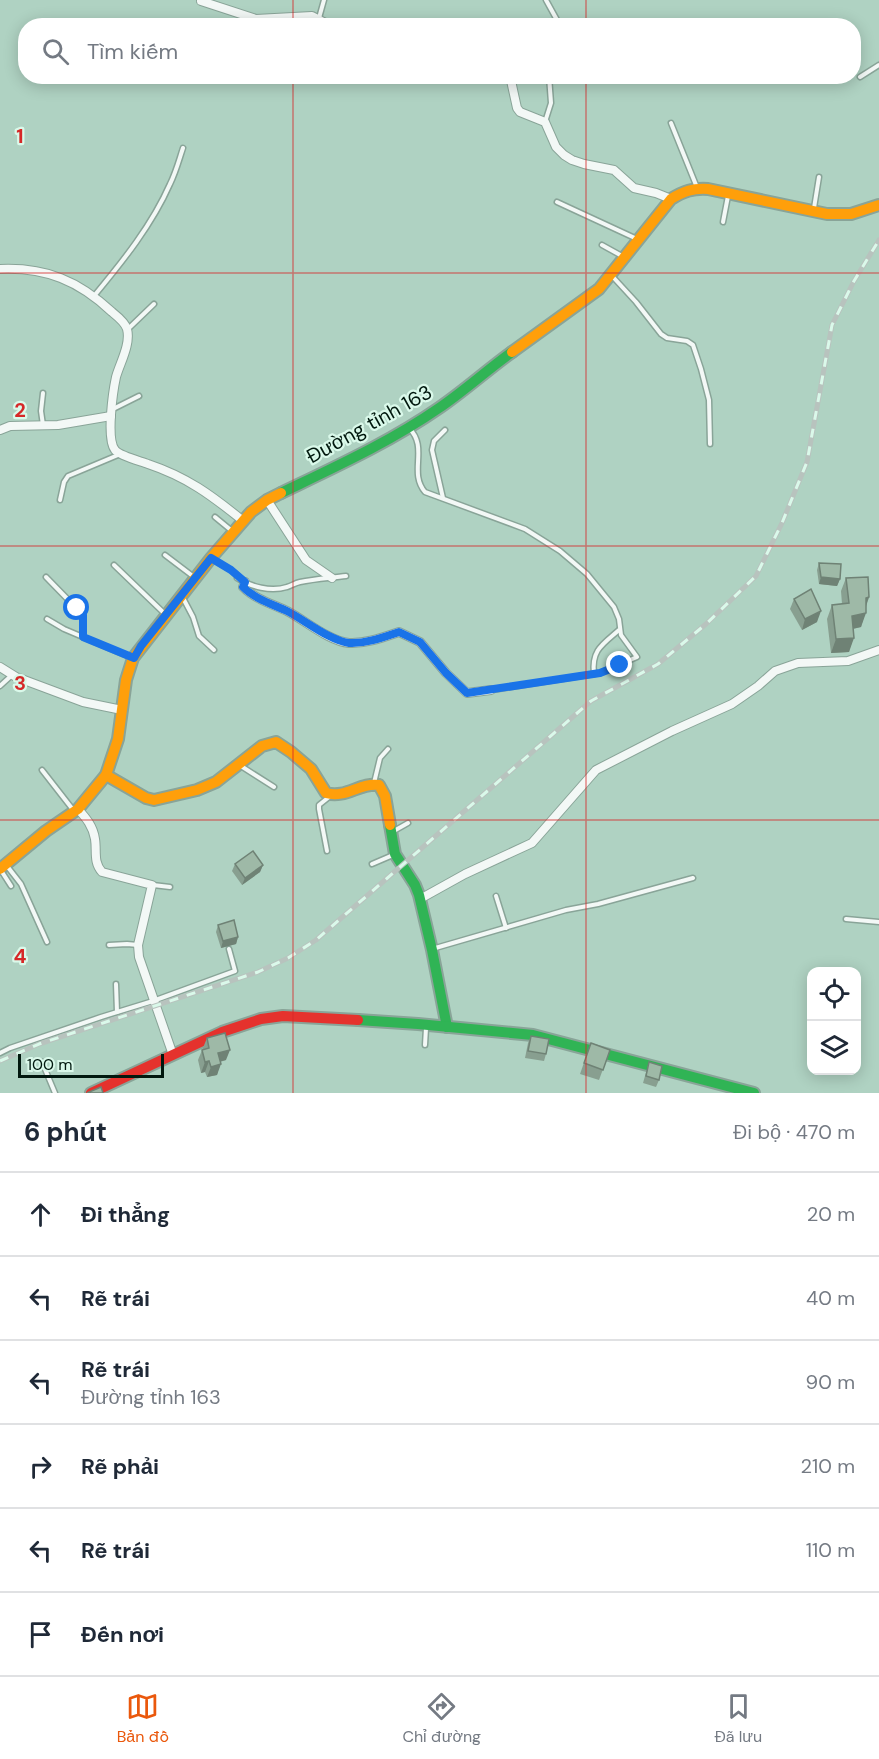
<!DOCTYPE html>
<html lang="vi">
<head>
<meta charset="utf-8">
<style>
  :root { --surface:#fff; --page:#f2f2f3; --text:#1f2937; --muted:#747a83; --line:#e0e1e3; --accent:#ea580c }
  body { margin:0; font-family:"DM Sans",sans-serif; background:var(--page); color:var(--text) }
  .controls { position:absolute; right:18px; bottom:18px; display:grid; overflow:hidden; border-radius:12px; box-shadow:0 3px 15px #0003 }
  .controls button { width:54px; height:54px; display:grid; place-items:center; padding:0; border:0; border-bottom:2px solid var(--line); background:var(--surface); color:var(--text); font:30px sans-serif }
  .scale { position:absolute; left:18px; bottom:15px; width:146px; box-sizing:border-box; padding-left:6px; border:3px solid #01180e; border-top:0; font-size:16px; line-height:21px; white-space:nowrap; color:#01180e; -webkit-text-stroke:4px #daf9ea; paint-order:stroke }
  .stop { position:absolute; width:18px; height:18px; margin:-14px; border:4px solid #1a73e8; border-radius:50%; background:#fff }
  .stop.end { background:#1a73e8; border-color:#fff; box-shadow:0 2px 6px #0008 }
  .list { margin:0; padding:0; list-style:none }
  h2 { display:flex; justify-content:space-between; align-items:center; height:78px; margin:0; padding:0 24px; font-size:26px }
  h2 small { font-size:20px; font-weight:400; color:var(--muted) }
  .list li { display:grid; grid-template-columns:39px 1fr auto; gap:18px; align-items:center; box-sizing:border-box; height:84px; padding:0 24px; border-top:2px solid var(--line) }
  .list b { display:block; font-size:22px; white-space:nowrap }
  .list p { margin:0; font-size:20px; white-space:nowrap; color:var(--muted) }
  .list em { font-size:20px; font-style:normal; color:var(--muted) }
  .icon { flex:none; width:33px; height:33px; fill:none; stroke:currentColor; stroke-width:2; stroke-linecap:round; stroke-linejoin:round }
  .map { position:relative; flex:none; width:879px; height:1093px; overflow:hidden }
  .search { position:absolute; background:var(--surface); box-shadow:0 3px 15px #0003; left:18px; right:18px; top:18px; height:66px; display:flex; align-items:center; gap:15px; box-sizing:border-box; padding:0 21px; border-radius:24px; color:var(--muted); font-size:22px }
  .sheet { height:582px; background:var(--surface) }
  nav { display:flex; justify-content:space-around; align-items:center; box-sizing:border-box; height:84px; border-top:2px solid var(--line); background:var(--surface); font-size:16px; color:var(--muted) }
  nav a { display:grid; justify-items:center; gap:3px }
  nav .on { color:var(--accent) }
  .map>svg:first-child { display:block }
</style>
</head>
<body>
<div class="map">
<svg width="879" height="1093" viewBox="0 0 879 1093">
  <rect width="100%" height="100%" fill="#afd2c2"/>
  <g fill="none" stroke-linecap="round" stroke-linejoin="round">
    <defs>
      <g id="lane">
        <polyline points="546,0 557,20 556,26"/>
        <polyline points="319,18 324,0"/>
        <polyline points="860,77 879,65"/>
        <polyline points="545,122 551,103 549,76"/>
        <polyline points="671,123 696,185"/>
        <polyline points="557,202 637,239"/>
        <polyline points="814,208 819,177"/>
        <polyline points="723,222 728,196"/>
        <polyline points="602,245 622,256"/>
        <polyline points="613,277 636,302 661,334 667,338 687,341 693,345 701,369 709,400 710,444"/>
        <path d="M94 296C123 261 152 225 170 184 176 172 179 160 183 148"/>
        <polyline points="128,329 154,304"/>
        <polyline points="113,409 139,396"/>
        <polyline points="43,425 41,411 43,393"/>
        <path d="M409 428C429 448 408 472 425 492L525 529 560 551 587 574 614 607 619 619 621 635 637 657 600 673 492 690"/>
        <polyline points="443,498 432,450 434,441 445,430"/>
        <polyline points="60,500 64,482 68,476 118,455"/>
        <polyline points="215,517 232,531"/>
        <polyline points="165,555 194,577"/>
        <path d="M214 560 231 570 245 582 237 578C251 587 271 592 287 587 291 586 295 583 300 582 315 579 331 578 346 576"/>
        <polyline points="114,565 165,614"/>
        <polyline points="46,577 83,615 83,637"/>
        <polyline points="183,598 193,617 199,636 214,650"/>
        <polyline points="47,619 64,629 130,657"/>
        <path d="M594 674C591 650 603 644 619 630"/>
        <polyline points="0,686 12,675"/>
        <polyline points="241,766 274,787"/>
        <polyline points="42,770 74,811"/>
        <polyline points="374,783 380,758 388,749"/>
        <polyline points="392,832 408,823"/>
        <polyline points="327,851 319,809 319,805 329,797"/>
        <polyline points="372,864 393,855"/>
        <polyline points="7,866 21,884 47,942"/>
        <polyline points="2,872 11,886"/>
        <polyline points="153,885 170,887"/>
        <polyline points="496,896 506,928"/>
        <polyline points="846,919 879,922"/>
        <polyline points="109,945 127,944 138,945"/>
        <polyline points="432,949 566,910 598,904 693,878"/>
        <polyline points="116,984 117,1012"/>
        <polyline points="425,1045 426,1028"/>
        <polyline points="0,1053 10,1048 101,1017 153,1001 235,971 229,949"/>
        <polyline points="42,1062 55,1093"/>
      </g>
      <g id="street">
        <polyline points="201,1 256,19 312,16 331,26"/>
        <polyline points="510,76 517,108 520,112 545,122 556,147 564,155 572,160 584,164 614,170 634,188 656,193 671,199"/>
        <path d="M0 269C46 267 79 281 112 312 117 316 125 322 127 329 131 344 120 363 116 377 113 391 106 439 115 450 120 456 140 461 148 464 187 477 211 495 242 520"/>
        <polyline points="0,430 10,426 58,425 111,416"/>
        <polyline points="267,500 306,560 332,578"/>
        <path d="M245 582 243 587C255 599 272 604 287 611 306 621 329 641 349 643 366 644 384 637 399 632L420 642 446 673 467 693 491 690"/>
        <polyline points="0,667 16,677 83,702 122,710"/>
        <path d="M78 809C86 818 93 826 95 839 97 851 93 862 102 872L152 885 138 945 139 957 173 1055"/>
        <polyline points="420,899 465,874 532,843 596,770 672,731 732,704 758,686 775,671 798,663 848,661 879,650"/>
      </g>
      <g id="fast">
        <path d="M281 493C335 467 390 442 439 408 464 391 487 370 512 352"/>
        <polyline points="390,825 395,854 415,885 419,895 432,950 447,1027"/>
        <polyline points="358,1020 418,1024 533,1035 754,1093"/>
      </g>
      <g id="slow">
        <path d="M512 352 599 289 671 199C684 191 693 188 708 189L827 214H851L879 205"/>
        <path d="M106 775 146 798 154 800 197 790 216 782 262 746 276 742 291 752 311 769 326 793C346 799 360 782 379 785L385 796 390 825"/>
        <polyline points="0,869 46,831 78,809 106,775 118,739 126,680 133,658 211,558 251,512 267,500 281,493"/>
      </g>
      <polyline id="jam" points="91,1093 222,1032 261,1019 283,1016 358,1020"/>
    </defs>
    <use href="#lane" stroke="#89a498" stroke-width="7"/>
    <use href="#street" stroke="#89a498" stroke-width="10"/>
    <use href="#fast" stroke="#89a498" stroke-width="14"/>
    <use href="#slow" stroke="#89a498" stroke-width="14"/>
    <use href="#jam" stroke="#89a498" stroke-width="14"/>
    <use href="#lane" stroke="#f3f8f6" stroke-width="4"/>
    <use href="#street" stroke="#f3f8f6" stroke-width="8"/>
    <use href="#fast" stroke="#30b455" stroke-width="10"/>
    <use href="#slow" stroke="#ff9f0a" stroke-width="10"/>
    <use href="#jam" stroke="#e5322d" stroke-width="10"/>
    <defs>
      <polyline id="rail" points="0,1061 39,1044 258,972 288,958 316,940 591,701 658,664 706,624 756,576 782,523 807,462 832,325 854,281 879,240"/>
    </defs>
    <use href="#rail" stroke="#b8c3be" stroke-width="5"/>
    <use href="#rail" stroke="#daf9ea" stroke-width="3" stroke-dasharray="9" stroke-linecap="butt"/>
  </g>
  <g fill="#889f90">
    <polygon points="819,563 840,579 837,586 819,584 817,570"/>
    <polygon points="846,578 869,597 866,607 861,627 853,629 849,652 831,653 827,619 832,605 842,604 841,591"/>
    <polygon points="794,599 817,622 802,630 790,609"/>
    <polygon points="235,864 263,865 260,872 242,885 232,871"/>
    <polygon points="218,925 238,937 236,944 221,948 216,932"/>
    <polygon points="531,1036 546,1054 544,1061 525,1058 528,1043"/>
    <polygon points="207,1038 226,1060 220,1062 217,1075 207,1077 205,1072 201,1073 198,1060"/>
    <polygon points="591,1043 610,1050 599,1080 580,1074"/>
    <polygon points="649,1062 659,1080 656,1087 643,1083"/>
  </g>
  <g fill="#6f8275">
    <polygon points="821,577 840,579 837,586 819,584"/>
    <polygon points="869,597 864,611 866,598"/>
    <polygon points="821,611 817,622 802,630 805,619"/>
    <polygon points="866,613 861,627 847,630 852,616"/>
    <polygon points="854,638 849,652 831,653 836,639"/>
    <polygon points="263,865 260,872 242,885 245,878"/>
    <polygon points="238,937 236,944 221,948 223,941"/>
    <polygon points="230,1050 226,1060 214,1063 218,1053"/>
    <polygon points="209,1061 205,1072 201,1073 205,1062"/>
    <polygon points="221,1064 217,1075 207,1077 211,1067"/>
  </g>
  <g fill="#9eb9a7" stroke="#6f8275" stroke-width="1.5">
    <polygon points="819,563 841,564 840,579 821,577"/>
    <polygon points="868,577 869,597 866,598 866,613 852,616 854,638 836,639 832,605 849,603 846,578"/>
    <polygon points="811,589 821,611 805,619 794,599"/>
    <polygon points="253,851 263,865 245,878 235,864"/>
    <polygon points="234,920 238,937 223,941 218,925"/>
    <polygon points="225,1033 230,1050 218,1053 221,1064 211,1067 209,1061 205,1062 202,1050 209,1048 207,1038"/>
    <polygon points="531,1036 549,1039 546,1054 528,1051"/>
    <polygon points="591,1043 610,1050 603,1070 584,1063"/>
    <polygon points="649,1062 662,1066 659,1080 646,1076"/>
    <polygon points="101,1087 103,1093 87,1093"/>
  </g>
  <g fill="none" stroke-linecap="round" stroke-linejoin="round">
    <path stroke="#1a73e8" stroke-width="8" d="M77 608 83 615V637L134 658 141 646 211 558 231 570 245 582 243 587C255 599 272 604 287 611 306 621 329 640 349 643 366 644 384 637 399 632L420 642 446 673 467 693 600 673 620 665"/>
  </g>
  <path fill="none" stroke="#d62828" stroke-width="1.5" stroke-opacity="0.55" d="M293 0V26M586 0V26M293 76V1093M586 76V1093M0 273H879M0 546H879M0 820H879"/>
  <g text-anchor="middle" stroke-width="4.5" stroke-linejoin="round" paint-order="stroke">
    <g font-size="20" fill="#01180e" stroke="#daf9ea">
      <text transform="translate(369 424) rotate(-29)" y="7">Đường tỉnh 163</text>
    </g>
  </g>
  <g font-size="20" text-anchor="middle" font-weight="bold" fill="#d62828" stroke="#daf9ea" stroke-width="4.5" stroke-linejoin="round" paint-order="stroke">
    <text x="20" y="143">1</text>
    <text x="20" y="417">2</text>
    <text x="20" y="690">3</text>
    <text x="20" y="963">4</text>
  </g>
</svg>
<div class="controls">
<button><svg class="icon" aria-label="locate" viewBox="0 0 24 24"><circle cx="12" cy="12" r="6"/><path d="M12 2v4M12 18v4M2 12h4M18 12h4"/></svg></button>
<button><svg class="icon" aria-label="layers" viewBox="0 0 24 24"><path d="M12 4l9 5-9 5-9-5zM3 14l9 5 9-5"/></svg></button>
</div>
<div class="scale">100 m</div>
<div class="stop" style="left:77px;top:608px"></div>
<div class="stop end" style="left:620px;top:665px"></div>
<div class="search"><svg class="icon" aria-label="search" viewBox="0 0 24 24"><circle cx="10" cy="10" r="6"/><path d="M15 15l6 6"/></svg>Tìm kiếm</div>
</div>
<section class="sheet">
<h2>6 phút<small>Đi bộ · 470 m</small></h2>
<ul class="list">
<li><svg class="icon" aria-label="ahead" viewBox="0 0 24 24"><path d="M12 20V5M6 11l6-6 6 6"/></svg><div><b>Đi thẳng</b></div><em>20 m</em></li>
<li><svg class="icon" aria-label="left" viewBox="0 0 24 24"><path d="M17 20v-9H6M10 6l-5 5 5 5"/></svg><div><b>Rẽ trái</b></div><em>40 m</em></li>
<li><svg class="icon" aria-label="left" viewBox="0 0 24 24"><path d="M17 20v-9H6M10 6l-5 5 5 5"/></svg><div><b>Rẽ trái</b><p>Đường tỉnh 163</p></div><em>90 m</em></li>
<li><svg class="icon" aria-label="right" viewBox="0 0 24 24"><path d="M7 20v-9h11M14 6l5 5-5 5"/></svg><div><b>Rẽ phải</b></div><em>210 m</em></li>
<li><svg class="icon" aria-label="left" viewBox="0 0 24 24"><path d="M17 20v-9H6M10 6l-5 5 5 5"/></svg><div><b>Rẽ trái</b></div><em>110 m</em></li>
<li><svg class="icon" aria-label="arrive" viewBox="0 0 24 24"><path d="M6 21V4h12l-3 4 3 4H6"/></svg><div><b>Đến nơi</b></div></li>
</ul>
</section>
<nav>
<a class="on"><svg class="icon" aria-label="map" viewBox="0 0 24 24"><path d="M3 6l6-2 6 2 6-2v14l-6 2-6-2-6 2zM9 4v14M15 6v14"/></svg>Bản đồ</a>
<a><svg class="icon" aria-label="directions" viewBox="0 0 24 24"><path d="M12 3l9 9-9 9-9-9zM9 14v-3h6M13 9l2 2-2 2"/></svg>Chỉ đường</a>
<a><svg class="icon" aria-label="saved" viewBox="0 0 24 24"><path d="M7 4h10v16l-5-4-5 4z"/></svg>Đã lưu</a>
</nav>
</body>
</html>
